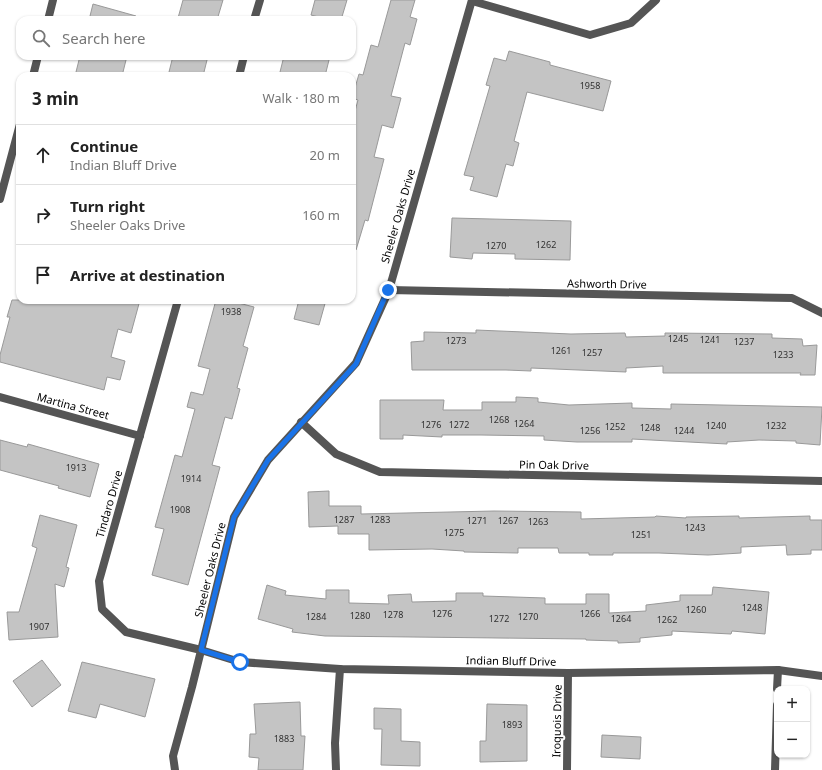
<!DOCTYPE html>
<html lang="en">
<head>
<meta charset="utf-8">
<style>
  :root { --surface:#fff; --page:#f6f6f6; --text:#222; --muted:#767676; --line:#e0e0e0 }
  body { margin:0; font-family:"Noto Sans",sans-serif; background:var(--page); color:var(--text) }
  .controls { position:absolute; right:12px; bottom:12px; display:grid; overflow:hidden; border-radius:8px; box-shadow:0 1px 3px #0004 }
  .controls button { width:36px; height:36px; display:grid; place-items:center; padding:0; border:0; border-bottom:1px solid var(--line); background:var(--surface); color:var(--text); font:20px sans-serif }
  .stop { position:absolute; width:12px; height:12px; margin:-9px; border:3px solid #1a73e8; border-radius:50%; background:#fff }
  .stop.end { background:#1a73e8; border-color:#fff; box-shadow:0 1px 4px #0008 }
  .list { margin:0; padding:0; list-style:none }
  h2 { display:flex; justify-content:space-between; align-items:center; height:52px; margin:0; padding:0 16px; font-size:17px }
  h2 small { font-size:13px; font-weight:400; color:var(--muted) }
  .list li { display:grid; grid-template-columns:26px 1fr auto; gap:12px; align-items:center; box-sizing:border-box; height:60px; padding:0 16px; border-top:1px solid var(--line) }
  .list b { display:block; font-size:15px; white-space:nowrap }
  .list p { margin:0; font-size:13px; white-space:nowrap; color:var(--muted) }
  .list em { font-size:13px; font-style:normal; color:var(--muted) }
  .icon { flex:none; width:22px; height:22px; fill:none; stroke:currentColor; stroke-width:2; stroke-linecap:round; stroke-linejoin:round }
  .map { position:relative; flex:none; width:822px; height:770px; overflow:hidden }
  .search { position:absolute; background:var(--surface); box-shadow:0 1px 3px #0004; left:16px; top:16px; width:340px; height:44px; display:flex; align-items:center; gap:10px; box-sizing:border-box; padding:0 14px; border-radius:12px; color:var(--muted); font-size:15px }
  .panel { position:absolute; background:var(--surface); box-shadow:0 1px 3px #0004; left:16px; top:72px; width:340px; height:232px; border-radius:12px }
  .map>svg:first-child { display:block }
</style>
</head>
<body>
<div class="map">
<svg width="822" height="770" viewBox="0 0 822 770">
  <rect width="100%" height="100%" fill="#fff"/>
  <g fill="#c4c4c4" stroke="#999">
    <polygon points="183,0 223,0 217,20 185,20 178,18"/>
    <polygon points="315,0 347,0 341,20 330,20 311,15"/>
    <polygon points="391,0 415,0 410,17 417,19 410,45 405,43 391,96 401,98 393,128 382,125 374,157 384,159 368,221 365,220 356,250 352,250 352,122 358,100 352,98 359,74 363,75 371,45 378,47"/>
    <polygon points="93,4 136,16 136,20 89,20"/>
    <polygon points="509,51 550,62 550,65 611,81 603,111 527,92 514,141 519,143 513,166 506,164 497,197 470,190 474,177 464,175 490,86 486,85 494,58 506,61"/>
    <polygon points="80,56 127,56 122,76 75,76"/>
    <polygon points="173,56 208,56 203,76 168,76"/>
    <polygon points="284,56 330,56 325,76 279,76"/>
    <polygon points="452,218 571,221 570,260 515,259 515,254 473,253 472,259 450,257"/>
    <polygon points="12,300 140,300 131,333 118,329 111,357 125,361 120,380 107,377 104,390 0,362 0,355 10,317 7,317"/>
    <polygon points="216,300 227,300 254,307 243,346 248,348 237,388 240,389 232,419 225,417 212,465 220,467 188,585 152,575 164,529 155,527 175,455 182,457 195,409 187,407 191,392 203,395 210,369 198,366"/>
    <polygon points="299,300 326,300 319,325 294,319"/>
    <polygon points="476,330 571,334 625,333 626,337 665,336 665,333 772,334 772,338 802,339 803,346 817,345 815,375 800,375 801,373 663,373 663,366 626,368 626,372 531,368 531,371 506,370 412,370 411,342 424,341 424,332 476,333"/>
    <polygon points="516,397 538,398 538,402 569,405 632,403 632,408 671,409 671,404 822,407 820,445 796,443 796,441 759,440 727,442 727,444 632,439 632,442 577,442 544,440 544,436 481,435 442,435 442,437 403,435 403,439 380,439 380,400 444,400 443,410 482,410 482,402 516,402"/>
    <polygon points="0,440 27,447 28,444 99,464 90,497 58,488 59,486 0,470"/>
    <polygon points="329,491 329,506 361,506 361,514 494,511 581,512 581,519 655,517 656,516 686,518 686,517 739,516 739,518 810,516 810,520 822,520 822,550 811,550 811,554 787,555 786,545 741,547 741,553 708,555 659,553 613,553 613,555 589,555 589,553 559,553 558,548 518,548 518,553 464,552 464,551 432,549 369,550 369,534 338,534 338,526 309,527 308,492"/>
    <polygon points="40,515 77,525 66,567 69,568 64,587 55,584 58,637 9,640 7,612 19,612 37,548 32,546"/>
    <polygon points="267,585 286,591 285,595 326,599 326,590 349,590 349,603 389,604 388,595 411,594 412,602 456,601 456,593 483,593 483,596 545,598 545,604 586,604 586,594 609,594 609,613 646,611 646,605 680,601 680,595 712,595 713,587 769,592 765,634 732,631 731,634 672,631 672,635 640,638 640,642 618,643 618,641 586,640 586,639 325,636 292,632 293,629 258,619"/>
    <polygon points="42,660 61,685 32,707 13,681"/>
    <polygon points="82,662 155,679 145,717 100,704 96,718 68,711"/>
    <polygon points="300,702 301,736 305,736 303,770 258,770 259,758 249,757 250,734 256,734 254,704"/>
    <polygon points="487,704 527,705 527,761 480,762 480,741 486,741"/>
    <polygon points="374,708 401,709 401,741 420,742 420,766 381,765 382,729 374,729"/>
    <polygon points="602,735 641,737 640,759 601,757"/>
  </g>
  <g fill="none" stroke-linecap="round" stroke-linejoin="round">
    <g stroke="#555" stroke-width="8">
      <polyline points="472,1 590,35 631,23 656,0"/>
      <polyline points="48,20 53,0"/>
      <polyline points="254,20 260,0"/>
      <polyline points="33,76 38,56"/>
      <polyline points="239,76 244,56"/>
      <polyline points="0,199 20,124"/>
      <polyline points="389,290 792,298 822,313"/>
      <polyline points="178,300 99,581 102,609 126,632 201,650 240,662 340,669 568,673 778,670 822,676"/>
      <polyline points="0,397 140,436"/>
      <polyline points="301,422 336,454 380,472 822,481"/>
      <polyline points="777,689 778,670"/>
      <polyline points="175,770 173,756 192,687 234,517 268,460 356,363 389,290 472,0"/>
      <polyline points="336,770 335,743 340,669"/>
      <polyline points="567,770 568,673"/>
      <polyline points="775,770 777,705"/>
    </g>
  </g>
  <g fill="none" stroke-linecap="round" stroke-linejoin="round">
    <polyline stroke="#1a73e8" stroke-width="5" points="240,662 201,650 234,517 268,460 356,364 388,290"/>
  </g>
  <g text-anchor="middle" stroke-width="4" stroke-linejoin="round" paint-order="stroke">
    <g font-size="9" fill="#313131">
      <text x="590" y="89">1958</text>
      <text x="546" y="248">1262</text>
      <text x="496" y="249">1270</text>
      <text x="231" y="315">1938</text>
      <text x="678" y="342">1245</text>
      <text x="710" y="343">1241</text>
      <text x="456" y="344">1273</text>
      <text x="744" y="345">1237</text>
      <text x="561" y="354">1261</text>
      <text x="592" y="356">1257</text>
      <text x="783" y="358">1233</text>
      <text x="499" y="423">1268</text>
      <text x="524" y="427">1264</text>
      <text x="431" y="428">1276</text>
      <text x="459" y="428">1272</text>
      <text x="716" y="429">1240</text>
      <text x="776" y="429">1232</text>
      <text x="615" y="430">1252</text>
      <text x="650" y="431">1248</text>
      <text x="590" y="434">1256</text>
      <text x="684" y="434">1244</text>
      <text x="76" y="471">1913</text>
      <text x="191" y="482">1914</text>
      <text x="180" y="513">1908</text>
      <text x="344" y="523">1287</text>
      <text x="380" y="523">1283</text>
      <text x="477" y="524">1271</text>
      <text x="508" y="524">1267</text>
      <text x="538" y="525">1263</text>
      <text x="695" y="531">1243</text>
      <text x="454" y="536">1275</text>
      <text x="641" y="538">1251</text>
      <text x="752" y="611">1248</text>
      <text x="696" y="613">1260</text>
      <text x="442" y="617">1276</text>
      <text x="590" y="617">1266</text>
      <text x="393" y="618">1278</text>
      <text x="360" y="619">1280</text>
      <text x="316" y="620">1284</text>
      <text x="528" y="620">1270</text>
      <text x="499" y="622">1272</text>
      <text x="621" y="622">1264</text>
      <text x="667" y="623">1262</text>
      <text x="39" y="630">1907</text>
      <text x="512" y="728">1893</text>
      <text x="284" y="742">1883</text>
    </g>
    <g font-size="11" fill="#000" stroke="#fff">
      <text transform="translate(398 216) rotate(-74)" y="4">Sheeler Oaks Drive</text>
      <text transform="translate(607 284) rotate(1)" y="4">Ashworth Drive</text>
      <text transform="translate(73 406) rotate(15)" y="4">Martina Street</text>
      <text transform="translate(554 465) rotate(1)" y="4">Pin Oak Drive</text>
      <text transform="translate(109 504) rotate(-74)" y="4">Tindaro Drive</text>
      <text transform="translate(210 570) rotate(-76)" y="4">Sheeler Oaks Drive</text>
      <text transform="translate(511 661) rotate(1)" y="4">Indian Bluff Drive</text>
      <text transform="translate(557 721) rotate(-89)" y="4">Iroquois Drive</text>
    </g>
  </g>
</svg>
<div class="controls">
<button>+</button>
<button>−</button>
</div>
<div class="stop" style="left:240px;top:662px"></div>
<div class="stop end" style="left:388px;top:290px"></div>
<div class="search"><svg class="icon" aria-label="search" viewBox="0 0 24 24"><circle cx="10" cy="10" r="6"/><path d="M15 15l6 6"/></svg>Search here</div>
<section class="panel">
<h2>3 min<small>Walk · 180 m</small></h2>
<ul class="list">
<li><svg class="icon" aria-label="ahead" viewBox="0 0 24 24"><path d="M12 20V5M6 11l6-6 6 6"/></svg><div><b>Continue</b><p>Indian Bluff Drive</p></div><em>20 m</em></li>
<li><svg class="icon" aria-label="right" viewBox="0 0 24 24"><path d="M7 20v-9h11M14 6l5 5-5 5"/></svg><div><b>Turn right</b><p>Sheeler Oaks Drive</p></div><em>160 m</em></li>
<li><svg class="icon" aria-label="arrive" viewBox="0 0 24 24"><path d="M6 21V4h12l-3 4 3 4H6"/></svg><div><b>Arrive at destination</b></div></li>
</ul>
</section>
</div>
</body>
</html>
